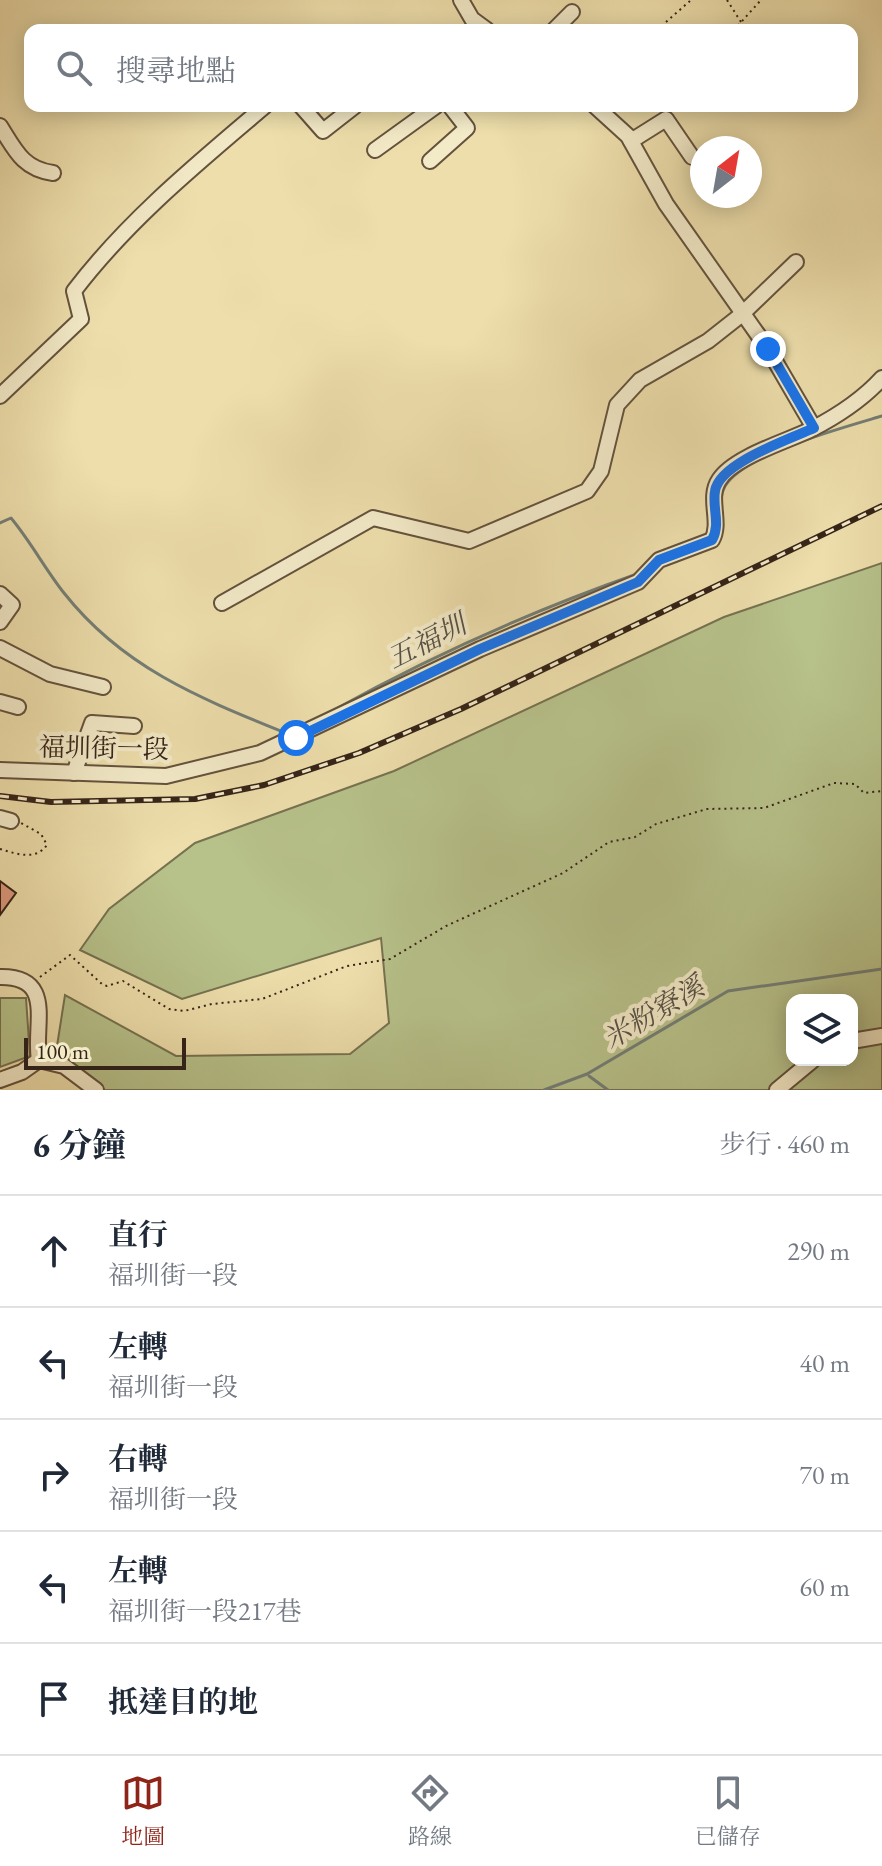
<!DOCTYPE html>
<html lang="zh-TW">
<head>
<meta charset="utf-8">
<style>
  :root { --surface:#fff; --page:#f6f6f7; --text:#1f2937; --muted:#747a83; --line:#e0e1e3; --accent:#8f2418 }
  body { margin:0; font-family:"EB Garamond","Noto Serif TC",serif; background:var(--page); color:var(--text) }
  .controls { position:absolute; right:24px; bottom:24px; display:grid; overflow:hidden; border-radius:16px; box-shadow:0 4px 20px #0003 }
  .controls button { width:72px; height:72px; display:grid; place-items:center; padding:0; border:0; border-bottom:2px solid var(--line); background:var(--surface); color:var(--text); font:40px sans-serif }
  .compass { position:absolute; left:690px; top:136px; width:72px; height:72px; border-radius:50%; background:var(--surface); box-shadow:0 4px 20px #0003; rotate:31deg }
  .scale { position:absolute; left:24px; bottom:20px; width:162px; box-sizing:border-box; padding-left:8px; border:4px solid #362418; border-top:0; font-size:22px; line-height:28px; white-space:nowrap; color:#362418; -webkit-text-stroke:6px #f3eac8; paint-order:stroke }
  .stop { position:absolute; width:24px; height:24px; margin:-18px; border:6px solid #1a73e8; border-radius:50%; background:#fff }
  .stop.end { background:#1a73e8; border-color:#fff; box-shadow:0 2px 8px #0008 }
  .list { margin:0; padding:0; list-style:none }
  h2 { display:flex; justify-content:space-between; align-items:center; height:104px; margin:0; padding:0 32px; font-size:34px }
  h2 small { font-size:26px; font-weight:400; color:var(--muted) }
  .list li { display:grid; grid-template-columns:52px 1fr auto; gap:24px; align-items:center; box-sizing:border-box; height:112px; padding:0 32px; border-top:2px solid var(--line) }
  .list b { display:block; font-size:30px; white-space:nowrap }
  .list p { margin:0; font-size:26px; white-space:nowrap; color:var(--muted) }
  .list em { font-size:26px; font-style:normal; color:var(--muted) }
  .icon { flex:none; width:44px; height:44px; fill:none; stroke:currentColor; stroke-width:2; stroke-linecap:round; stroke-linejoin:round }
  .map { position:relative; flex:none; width:882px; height:1090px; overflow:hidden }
  .search { position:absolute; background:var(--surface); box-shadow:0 4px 20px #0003; left:24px; right:24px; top:24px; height:88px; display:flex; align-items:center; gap:20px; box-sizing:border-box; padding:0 28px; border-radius:16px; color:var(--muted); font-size:30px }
  .sheet { height:664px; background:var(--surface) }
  nav { display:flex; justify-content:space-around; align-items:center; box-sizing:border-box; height:112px; border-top:2px solid var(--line); background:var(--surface); font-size:22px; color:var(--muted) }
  nav a { display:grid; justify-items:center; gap:4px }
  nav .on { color:var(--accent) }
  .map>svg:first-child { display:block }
</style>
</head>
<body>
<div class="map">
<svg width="882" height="1090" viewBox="0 0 882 1090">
  <rect width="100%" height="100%" fill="#eddeab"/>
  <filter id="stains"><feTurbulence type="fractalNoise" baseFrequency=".0025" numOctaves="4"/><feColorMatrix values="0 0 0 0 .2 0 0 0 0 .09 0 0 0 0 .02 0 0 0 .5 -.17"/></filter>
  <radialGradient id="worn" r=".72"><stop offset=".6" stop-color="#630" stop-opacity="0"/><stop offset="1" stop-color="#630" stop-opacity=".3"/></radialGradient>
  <g fill="#b7c18a" stroke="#767251" stroke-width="2" fill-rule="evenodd">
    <path d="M882 563V1090H94L57 1046 65 995 176 1056 350 1054 389 1023 381 938 182 999 80 950 109 909 195 843 394 771 724 617ZM792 1000H852V1060H792Z"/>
    <polygon points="0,998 26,998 30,1056 0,1067"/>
  </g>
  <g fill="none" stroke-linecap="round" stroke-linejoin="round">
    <g stroke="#747e76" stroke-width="3">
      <path d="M0 523 11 518C31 542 45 569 64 593 124 669 202 699 288 734"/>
      <path d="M721 534C726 519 716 501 725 486 744 454 845 427 882 416"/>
      <path d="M334 710C431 656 532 611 637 574"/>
      <polyline points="589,1076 608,1090"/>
      <polyline points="544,1090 587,1074 728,991 882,969"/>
    </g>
  </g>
  <polygon fill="#dc9a7d" stroke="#362418" stroke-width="2" points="0,881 16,893 0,915"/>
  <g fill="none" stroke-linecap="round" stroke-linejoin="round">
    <defs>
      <g id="minor">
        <polyline points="461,0 472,19 487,30"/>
        <polyline points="554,30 572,12"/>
        <polyline points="301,106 323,131 355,106"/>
        <polyline points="595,106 628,136 666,204 768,349 814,428"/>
        <path d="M0 126C15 150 23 169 53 173"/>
        <polyline points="631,141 666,119 692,157"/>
        <polyline points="375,150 436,106"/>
        <polyline points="430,161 467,128 450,106"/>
        <path d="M0 396 81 319 74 291C128 220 198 163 265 106"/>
        <polyline points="0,594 12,605 0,622"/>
        <polyline points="222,603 373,518 469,541 587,491 601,471 617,405 640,380 708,341 741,315 796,262"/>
        <polyline points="0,648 50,674 103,687"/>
        <polyline points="0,702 18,707"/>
        <path d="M0 770 166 776 260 753 480 649 638 582 659 560 712 540C722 522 707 498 719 480 733 457 788 441 812 429 839 415 862 400 882 378"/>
        <polyline points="74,773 92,723 134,726"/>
        <polyline points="0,818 11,821"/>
        <path d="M0 977C56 976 33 1025 39 1060"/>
        <polyline points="852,1041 882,1036"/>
        <polyline points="0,1080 22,1072 39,1060 64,1066 96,1090"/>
        <polyline points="777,1090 813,1060"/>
      </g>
    </defs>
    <use href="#minor" stroke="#64523d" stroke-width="18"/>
    <g stroke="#362418" stroke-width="2" stroke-dasharray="2 4" stroke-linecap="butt">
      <polyline points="727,0 741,22"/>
      <polyline points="657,30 691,0"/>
      <polyline points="734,30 761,0"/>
      <path d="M0 849C17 854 35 861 47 845L41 834 21 823"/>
      <polyline points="40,977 70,955 102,984 107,986 123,981 169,1009 184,1011 212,1004 262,999 347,966 390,959 446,926 563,873 609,842 635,837 656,824 707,809 764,808 834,783 855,784 864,793 882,791"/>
    </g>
    <use href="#minor" stroke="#f3eac8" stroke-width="14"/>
    <defs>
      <polyline id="rail" points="0,796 51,802 195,799 264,785 359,753 461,709 882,506"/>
    </defs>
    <use href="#rail" stroke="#362418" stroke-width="6"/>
    <use href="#rail" stroke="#f3eac8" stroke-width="3" stroke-dasharray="9" stroke-linecap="butt"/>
  </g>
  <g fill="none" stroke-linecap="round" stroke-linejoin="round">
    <path stroke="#1a73e8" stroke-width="10" d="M296 738 480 649 638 582 659 560 712 540C721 524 712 508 715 491 719 463 790 439 814 428L768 349"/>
  </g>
  <g text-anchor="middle" stroke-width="8" stroke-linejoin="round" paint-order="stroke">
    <g font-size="26" fill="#362418" stroke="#f3eac8">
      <text transform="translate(104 748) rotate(1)" y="9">福圳街一段</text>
    </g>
    <g font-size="28" font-style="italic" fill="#555147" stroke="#f3eac8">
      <text transform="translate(426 641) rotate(-27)" y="10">五福圳</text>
      <text transform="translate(653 1012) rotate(-31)" y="10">米粉寮溪</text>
    </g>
  </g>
  <rect width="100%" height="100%" filter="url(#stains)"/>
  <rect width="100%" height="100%" fill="url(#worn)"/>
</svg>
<div class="controls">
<button><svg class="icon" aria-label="layers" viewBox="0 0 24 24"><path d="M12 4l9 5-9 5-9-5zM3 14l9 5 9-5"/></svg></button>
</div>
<svg class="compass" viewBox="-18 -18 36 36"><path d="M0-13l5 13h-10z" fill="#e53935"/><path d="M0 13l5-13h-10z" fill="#747a83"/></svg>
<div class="scale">100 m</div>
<div class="stop" style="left:296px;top:738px"></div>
<div class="stop end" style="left:768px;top:349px"></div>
<div class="search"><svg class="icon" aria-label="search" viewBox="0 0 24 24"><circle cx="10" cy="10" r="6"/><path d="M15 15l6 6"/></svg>搜尋地點</div>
</div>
<section class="sheet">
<h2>6 分鐘<small>步行 · 460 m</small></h2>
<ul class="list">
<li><svg class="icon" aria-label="ahead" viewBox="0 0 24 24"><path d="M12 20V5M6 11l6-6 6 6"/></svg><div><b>直行</b><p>福圳街一段</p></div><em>290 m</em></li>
<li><svg class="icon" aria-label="left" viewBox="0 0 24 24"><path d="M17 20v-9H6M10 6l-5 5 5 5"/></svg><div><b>左轉</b><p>福圳街一段</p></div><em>40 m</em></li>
<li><svg class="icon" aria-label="right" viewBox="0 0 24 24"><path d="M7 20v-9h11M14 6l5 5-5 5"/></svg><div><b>右轉</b><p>福圳街一段</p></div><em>70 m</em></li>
<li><svg class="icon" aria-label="left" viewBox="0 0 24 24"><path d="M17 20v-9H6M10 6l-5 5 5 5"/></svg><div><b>左轉</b><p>福圳街一段217巷</p></div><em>60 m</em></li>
<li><svg class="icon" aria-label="arrive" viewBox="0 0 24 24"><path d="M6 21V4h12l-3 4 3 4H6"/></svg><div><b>抵達目的地</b></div></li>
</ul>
</section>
<nav>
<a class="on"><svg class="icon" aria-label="map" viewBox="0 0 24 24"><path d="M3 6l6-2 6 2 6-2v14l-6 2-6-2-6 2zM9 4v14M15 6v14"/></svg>地圖</a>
<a><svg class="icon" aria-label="directions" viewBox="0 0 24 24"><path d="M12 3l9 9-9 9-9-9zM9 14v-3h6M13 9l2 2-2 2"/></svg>路線</a>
<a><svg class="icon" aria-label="saved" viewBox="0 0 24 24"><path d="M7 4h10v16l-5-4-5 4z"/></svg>已儲存</a>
</nav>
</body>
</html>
